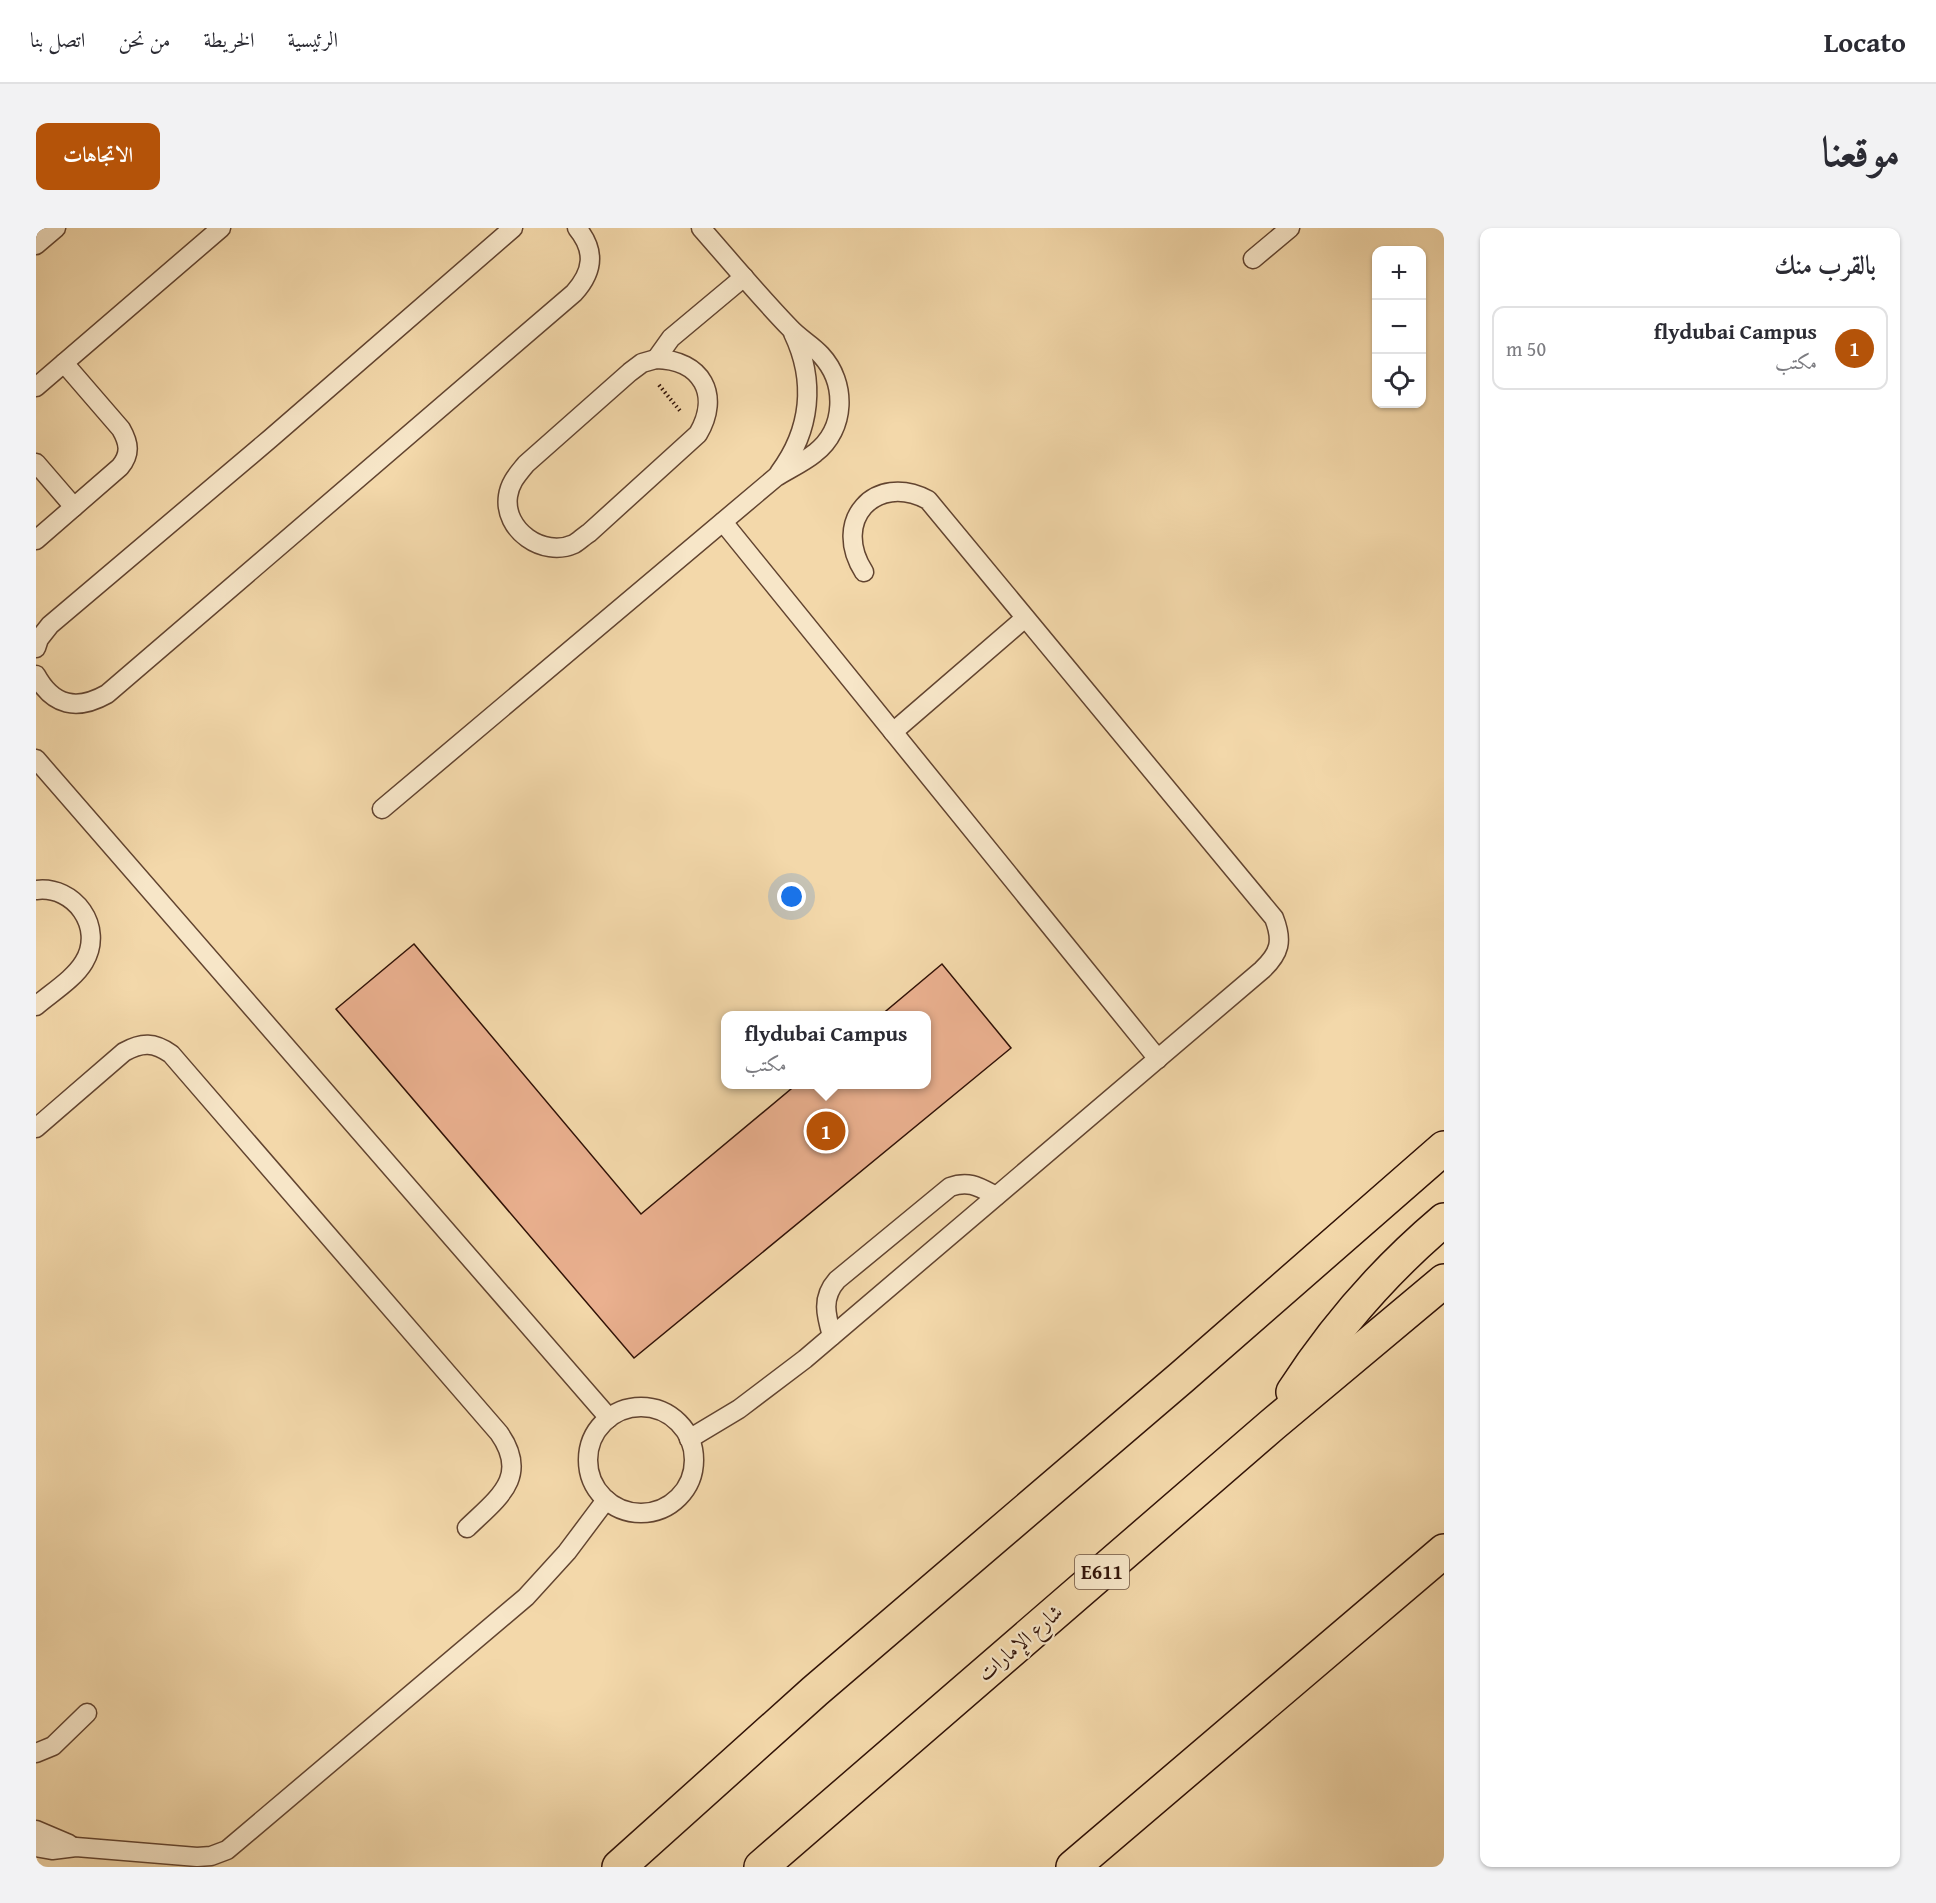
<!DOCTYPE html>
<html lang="ar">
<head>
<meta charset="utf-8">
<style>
  :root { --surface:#fff; --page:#f2f2f3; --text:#2b2b33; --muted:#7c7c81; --line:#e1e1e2; --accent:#b45309 }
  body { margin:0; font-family:"Gentium Book Plus",Amiri,serif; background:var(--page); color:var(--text); direction:rtl }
  .controls { position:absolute; right:18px; top:18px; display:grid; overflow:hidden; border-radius:12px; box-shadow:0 2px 4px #0004 }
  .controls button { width:54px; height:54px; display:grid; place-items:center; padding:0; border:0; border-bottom:2px solid var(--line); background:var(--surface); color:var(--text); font:30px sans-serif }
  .you { position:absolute; left:756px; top:669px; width:21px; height:21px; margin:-15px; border:4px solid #fff; border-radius:50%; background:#1a73e8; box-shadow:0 0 0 9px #1a73e833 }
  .badge { display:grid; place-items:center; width:39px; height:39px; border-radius:50%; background:var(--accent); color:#fff; font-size:20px; font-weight:700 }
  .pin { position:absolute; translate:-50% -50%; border:3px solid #fff; box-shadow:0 2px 6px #0006 }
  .popup { position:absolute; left:685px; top:783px; width:210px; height:78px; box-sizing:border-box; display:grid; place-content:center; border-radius:12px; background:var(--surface); filter:drop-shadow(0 2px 4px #0005); font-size:20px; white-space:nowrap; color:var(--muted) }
  .popup b { font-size:22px; color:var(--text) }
  .popup::after { content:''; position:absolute; left:50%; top:100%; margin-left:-12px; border:12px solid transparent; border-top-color:var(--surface) }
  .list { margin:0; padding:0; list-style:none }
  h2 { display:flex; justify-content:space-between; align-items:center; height:78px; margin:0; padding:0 24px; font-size:26px }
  h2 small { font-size:20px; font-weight:400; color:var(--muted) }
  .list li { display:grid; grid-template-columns:39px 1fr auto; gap:18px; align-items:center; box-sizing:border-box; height:84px; margin:0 12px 12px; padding:0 12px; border:2px solid var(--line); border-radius:12px }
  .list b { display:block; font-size:22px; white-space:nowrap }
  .list p { margin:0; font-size:20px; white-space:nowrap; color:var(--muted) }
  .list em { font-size:20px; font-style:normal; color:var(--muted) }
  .icon { flex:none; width:33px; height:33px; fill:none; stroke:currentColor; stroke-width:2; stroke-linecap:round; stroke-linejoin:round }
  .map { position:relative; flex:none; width:1408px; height:1639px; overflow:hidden; direction:ltr; border-radius:12px }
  header { display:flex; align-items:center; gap:36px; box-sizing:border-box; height:84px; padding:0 30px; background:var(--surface); border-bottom:2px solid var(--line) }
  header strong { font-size:28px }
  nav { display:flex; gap:33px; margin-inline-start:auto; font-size:21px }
  .intro { display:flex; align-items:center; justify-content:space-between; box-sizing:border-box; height:144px; padding:0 36px }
  h1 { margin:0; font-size:42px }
  .button { padding:15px 27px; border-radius:12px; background:var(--accent); color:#fff; font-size:21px; font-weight:700 }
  main { display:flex; gap:36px; padding:0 36px }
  aside { flex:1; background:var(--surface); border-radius:12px; box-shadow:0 2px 4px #0004 }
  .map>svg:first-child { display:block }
</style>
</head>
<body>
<header>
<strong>Locato</strong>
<nav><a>الرئيسية</a><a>الخريطة</a><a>من نحن</a><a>اتصل بنا</a></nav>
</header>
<div class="intro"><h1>موقعنا</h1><a class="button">الاتجاهات</a></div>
<main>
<aside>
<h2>بالقرب منك<small></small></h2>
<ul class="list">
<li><span class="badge">1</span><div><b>flydubai Campus</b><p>مكتب</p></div><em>50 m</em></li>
</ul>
</aside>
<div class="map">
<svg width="1408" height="1639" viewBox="0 0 1408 1639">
  <rect width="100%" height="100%" fill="#f3d8aa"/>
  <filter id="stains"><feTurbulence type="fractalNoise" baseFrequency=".00333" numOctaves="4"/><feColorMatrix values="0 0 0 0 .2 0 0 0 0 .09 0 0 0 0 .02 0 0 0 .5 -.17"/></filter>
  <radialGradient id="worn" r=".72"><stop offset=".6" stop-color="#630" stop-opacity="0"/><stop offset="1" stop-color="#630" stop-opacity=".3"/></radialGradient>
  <polygon fill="#eab08f" stroke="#311207" stroke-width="1.5" points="378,716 605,986 761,856 890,856 890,788 844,788 906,736 975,820 598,1130 300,781"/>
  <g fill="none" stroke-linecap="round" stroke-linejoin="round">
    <defs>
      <g id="service">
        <polyline points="0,17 20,0"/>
        <polyline points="1217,31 1254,0"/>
        <path d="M620 131C666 132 685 167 662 206L553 305C548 308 543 313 538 316 507 330 467 302 472 268 474 254 482 246 490 236L594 144 606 135Z"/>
        <polyline points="620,131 635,110 708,49"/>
        <polyline points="0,159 185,0"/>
        <polyline points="0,235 38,279"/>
        <path d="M743 245C775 202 780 153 757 105"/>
        <polyline points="687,294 1122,831"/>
        <path d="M0 312 84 239C95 226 93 215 85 201L28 135"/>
        <polyline points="0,420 3,411 14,397 235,210 477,0"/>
        <path d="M0 447C17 478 41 483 71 466L538 65C557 44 560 23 541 0"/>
        <polyline points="857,504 989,390"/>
        <polyline points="0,531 573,1190"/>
        <path d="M346 581 740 249C753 241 768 234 779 225 810 201 811 155 785 127 776 117 763 110 754 100 723 68 694 33 665 0"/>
        <path d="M0 662C38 657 69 699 48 734 38 751 15 765 0 778"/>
        <path d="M0 900 88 824C106 814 118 814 135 826L463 1205C494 1249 462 1270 431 1300"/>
        <path d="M796 1108C790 1087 785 1070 801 1052L914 959C933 952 943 959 960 968"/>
        <circle cx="605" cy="1232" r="53"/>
        <path d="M653 1211 703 1181 769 1131 1226 742C1244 725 1247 713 1238 690L892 272C839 244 795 293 828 344"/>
        <polyline points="0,1525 17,1518 51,1485"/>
        <polyline points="0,1602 33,1616"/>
        <polyline points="0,1619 16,1622 40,1619 161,1629 175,1628 191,1622 490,1369 531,1324 570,1272"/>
      </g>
      <g id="motorway">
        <path d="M1257 1164C1299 1099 1350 1041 1408 992"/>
        <polyline points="583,1639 779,1463 1146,1149 1408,920"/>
        <polyline points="725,1639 1236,1197 1408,1053"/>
        <polyline points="1037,1639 1408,1323"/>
      </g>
    </defs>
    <use href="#service" stroke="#624430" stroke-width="21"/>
    <use href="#motorway" stroke="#311207" stroke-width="36"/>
    <polyline stroke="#311207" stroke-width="4" stroke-dasharray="1.5 3" stroke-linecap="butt" points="623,157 645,184"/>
    <use href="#service" stroke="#f7e6c8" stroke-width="18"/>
    <use href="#motorway" stroke="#f3d8aa" stroke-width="33"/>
  </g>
  <g text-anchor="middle" stroke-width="4.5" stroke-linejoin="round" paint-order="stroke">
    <rect fill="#f7e6c8" stroke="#6c5241" stroke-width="1.5" x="1039" y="1327" width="54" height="34" rx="4.5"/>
    <g font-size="20" font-weight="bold" fill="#311207">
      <text x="1066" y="1351">E611</text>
    </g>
    <g font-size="21" fill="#311207" stroke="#f7e6c8">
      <text transform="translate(984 1415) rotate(-41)" y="7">شارع الإمارات</text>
    </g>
  </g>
  <rect width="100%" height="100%" filter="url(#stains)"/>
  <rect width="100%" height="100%" fill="url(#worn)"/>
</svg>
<div class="controls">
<button>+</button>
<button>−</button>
<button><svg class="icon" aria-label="locate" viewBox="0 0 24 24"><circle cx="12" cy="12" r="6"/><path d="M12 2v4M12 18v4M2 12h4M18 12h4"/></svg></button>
</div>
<div class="you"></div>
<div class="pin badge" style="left:790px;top:903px">1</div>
<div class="popup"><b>flydubai Campus</b>مكتب</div>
</div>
</main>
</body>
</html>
